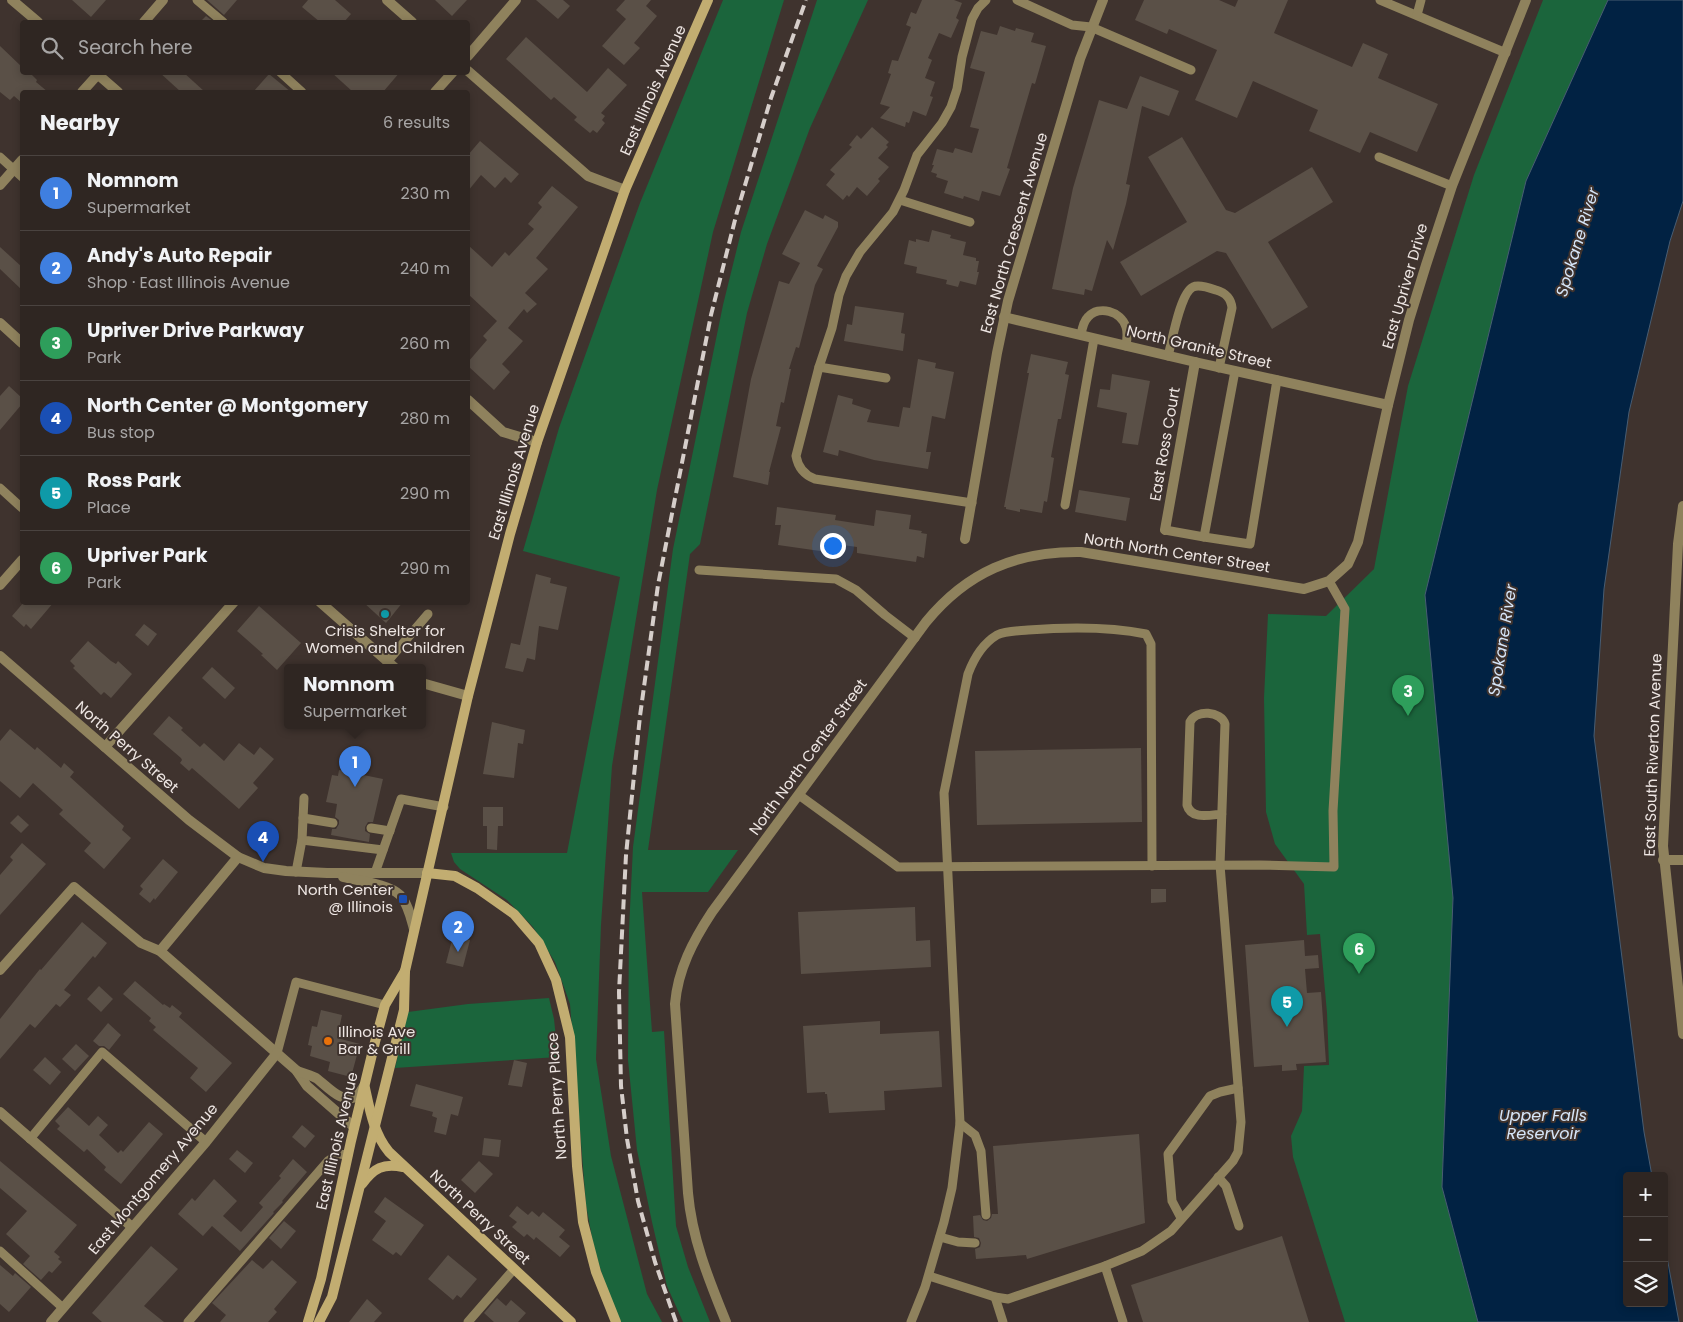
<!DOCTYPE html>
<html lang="en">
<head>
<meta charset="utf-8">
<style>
  :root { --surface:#2f2622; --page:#3b322f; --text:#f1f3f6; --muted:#a7a5a5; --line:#4a4340; --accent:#eaaa38 }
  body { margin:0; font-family:Poppins,sans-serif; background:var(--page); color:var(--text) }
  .controls { position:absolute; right:15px; bottom:15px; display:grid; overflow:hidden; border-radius:5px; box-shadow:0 2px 8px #0003 }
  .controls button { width:45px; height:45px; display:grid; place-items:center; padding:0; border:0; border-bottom:1px solid var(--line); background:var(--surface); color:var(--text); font:25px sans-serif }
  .you { position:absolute; left:832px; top:545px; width:18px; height:18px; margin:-12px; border:4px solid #fff; border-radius:50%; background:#1a73e8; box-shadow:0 0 0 8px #1a73e833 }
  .badge { display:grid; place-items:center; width:32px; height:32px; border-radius:50%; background:var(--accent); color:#fff; font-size:16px; font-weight:700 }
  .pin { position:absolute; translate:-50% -41px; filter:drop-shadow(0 1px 2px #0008) }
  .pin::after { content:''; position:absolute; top:26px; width:18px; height:15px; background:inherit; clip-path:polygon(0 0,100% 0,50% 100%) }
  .popup { position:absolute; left:284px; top:664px; width:142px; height:65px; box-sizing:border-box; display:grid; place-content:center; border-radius:5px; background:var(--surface); filter:drop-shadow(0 1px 4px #0005); font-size:16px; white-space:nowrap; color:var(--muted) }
  .popup b { font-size:19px; color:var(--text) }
  .popup::after { content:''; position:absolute; left:50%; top:100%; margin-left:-10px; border:10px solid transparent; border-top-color:var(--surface) }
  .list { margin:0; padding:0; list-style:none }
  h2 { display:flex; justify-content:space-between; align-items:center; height:65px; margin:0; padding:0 20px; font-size:21px }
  h2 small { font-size:16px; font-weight:400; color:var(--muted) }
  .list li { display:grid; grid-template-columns:32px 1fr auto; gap:15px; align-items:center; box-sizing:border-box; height:75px; padding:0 20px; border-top:1px solid var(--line) }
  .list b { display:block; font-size:19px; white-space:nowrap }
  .list p { margin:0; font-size:16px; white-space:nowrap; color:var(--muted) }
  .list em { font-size:16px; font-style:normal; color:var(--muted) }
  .icon { flex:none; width:28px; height:28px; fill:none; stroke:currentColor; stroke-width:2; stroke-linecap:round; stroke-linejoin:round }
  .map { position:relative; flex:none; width:1683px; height:1322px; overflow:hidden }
  .search { position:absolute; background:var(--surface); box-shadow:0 2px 8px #0003; left:20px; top:20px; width:450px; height:55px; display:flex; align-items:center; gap:12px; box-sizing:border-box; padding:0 18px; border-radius:5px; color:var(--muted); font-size:19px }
  .panel { position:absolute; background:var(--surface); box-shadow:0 2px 8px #0003; left:20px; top:90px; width:450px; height:515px; border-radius:5px }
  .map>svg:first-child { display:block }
</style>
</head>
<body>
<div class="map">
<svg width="1683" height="1322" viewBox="0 0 1683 1322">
  <rect width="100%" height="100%" fill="#3f332e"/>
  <g fill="#1b653c">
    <polygon points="723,0 784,0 713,232 657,490 612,766 601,925 596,1059 611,1156 647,1294 662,1322 621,1322 609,1297 594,1248 586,1205 570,1004 555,962 533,927 507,900 460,869 454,862 451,853 567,853 620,577 523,551 559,428 640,203"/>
    <polygon points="817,0 868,0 810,128 767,244 747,313 700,544 690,554 648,850 738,850 708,892 642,892 652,1032 664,1031 676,1226 688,1267 710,1322 683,1322 667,1286 652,1222 637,1150 628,1060 629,929 633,847 673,549 723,305 741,232"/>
    <polygon points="1543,0 1608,0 1526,181 1453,898 1442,1187 1478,1322 1345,1322 1293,1157 1291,1136 1302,1111 1304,1066 1329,1065 1327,1013 1320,934 1307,935 1304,884 1275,844 1266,812 1264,698 1268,614 1326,616 1374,569 1408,386 1474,175"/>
    <polygon points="549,998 554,1019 558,1057 395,1068 408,1012 468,1004"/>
  </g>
  <polygon fill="#012243" stroke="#485d73" points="1608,0 1683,0 1683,201 1670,241 1629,412 1604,589 1594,736 1644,1132 1652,1176 1627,1176 1627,1303 1664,1303 1664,1241 1679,1322 1478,1322 1442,1187 1453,898 1425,595 1526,181"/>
  <g fill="#5a5047">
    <polygon points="72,0 106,0 91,17"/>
    <polygon points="207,0 237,0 224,15"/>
    <polygon points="308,0 335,0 351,14 344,22 320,22 302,7"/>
    <polygon points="435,0 467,0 452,16"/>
    <polygon points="536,0 563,0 570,6 558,19"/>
    <polygon points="625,0 651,0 646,6 657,16 634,43 640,48 624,65 602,46 626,19 616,10"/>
    <polygon points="922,0 954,0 962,3 956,18 959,20 951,38 939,33 928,58 932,60 925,78 935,82 930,96 933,97 926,116 913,111 909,123 906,122 905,127 880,118 890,107 880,104 891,74 888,73 892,60 898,61 911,27 906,25 911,12 916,14"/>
    <polygon points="1144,0 1219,0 1235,7 1238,0 1288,0 1274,33 1352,67 1363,43 1388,54 1378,78 1438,104 1417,152 1370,132 1360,153 1309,131 1318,110 1253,81 1237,118 1195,100 1217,50 1169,29 1167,34 1135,20"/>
    <polygon points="206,16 214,22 200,22"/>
    <polygon points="1000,26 1015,31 1016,28 1034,33 1031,42 1046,46 1035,84 1032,83 1007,168 1010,169 1000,196 982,191 979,201 964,196 963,199 944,193 948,181 936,177 937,174 931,172 934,165 932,165 937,149 953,153 955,148 972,153 979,129 970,127 985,72 970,68 981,31 997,35"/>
    <polygon points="526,37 587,92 608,68 627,85 601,113 605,116 602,120 605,123 597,133 593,130 590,133 574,120 577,117 554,97 551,100 506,59"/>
    <polygon points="0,46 22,67 22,72 29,72 37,80 36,82 48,92 22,92 22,103 14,96 10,100 0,92"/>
    <polygon points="159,72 183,72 205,92 181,92"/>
    <polygon points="331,72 400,72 383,92 353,92"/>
    <polygon points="269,74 291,92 253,92"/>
    <polygon points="1140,76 1179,91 1169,116 1142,106 1126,184 1130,185 1126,204 1113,250 1107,240 1092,291 1085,289 1084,295 1052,289 1073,188 1099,100 1127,109"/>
    <polygon points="872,127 889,142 886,145 888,147 878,158 889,167 878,179 880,181 867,196 857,187 849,197 847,195 843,200 826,185 835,174 830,170 852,147 849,145 857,135 861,139"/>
    <polygon points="1182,137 1226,210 1235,213 1312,167 1333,202 1268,242 1308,307 1272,329 1226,253 1217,251 1141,296 1120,262 1187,222 1148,157"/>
    <polygon points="480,141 519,174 511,183 505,177 495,188 481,175 468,191 468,155"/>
    <polygon points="552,186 578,207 536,258 548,269 525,293 537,304 527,313 524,309 508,328 523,341 502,364 510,372 494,390 468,366 468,362 487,340 483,336 497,321 468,294 468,245 492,267 505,252 509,256 534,229 528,224 542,207 538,203"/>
    <polygon points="805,210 823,219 825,215 838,222 838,227 817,266 823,269 815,285 799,348 796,347 789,369 791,369 784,403 781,402 776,426 781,427 769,472 770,472 768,485 733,477 751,379 779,281 789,284 800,263 782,254"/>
    <polygon points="932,230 951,235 950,238 966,242 963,255 976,258 976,261 979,261 977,272 979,272 976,285 960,281 958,287 946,284 947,280 916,273 917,267 904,264 909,240 916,242 916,239 929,242"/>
    <polygon points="0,247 22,267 22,290 0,269"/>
    <polygon points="855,306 904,313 901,333 905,334 903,351 844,341 847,324 852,325"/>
    <polygon points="1031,354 1068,362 1065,374 1069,375 1061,419 1058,419 1051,457 1054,458 1049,490 1047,502 1044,501 1042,513 1020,509 1020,512 1006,509 1006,507 1004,507 1029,373 1027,373"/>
    <polygon points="918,359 936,363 935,368 954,372 945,419 932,416 926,452 931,452 928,469 874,460 839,450 838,456 823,452 838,395 853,399 852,404 871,410 867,422 899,427 903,407 910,408"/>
    <polygon points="1112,374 1150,381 1138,445 1122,443 1127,413 1097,407 1100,389 1110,390"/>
    <polygon points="9,386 22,398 22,404 0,430 0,396"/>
    <polygon points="1079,490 1130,498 1126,521 1075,512"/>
    <polygon points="777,507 836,515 835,520 874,526 876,510 911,515 909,529 922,531 921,533 927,534 924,558 917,556 916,562 857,553 857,547 828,543 827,552 778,545 781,525 775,525"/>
    <polygon points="536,574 551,578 550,583 567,587 558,630 539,626 535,660 527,658 523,672 505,668 511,643 520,645"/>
    <polygon points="24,602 54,602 31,629 26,624 24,627 12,616"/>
    <polygon points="363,602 403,602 386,623"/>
    <polygon points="259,606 301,643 277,670 261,655 263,654 237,631"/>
    <polygon points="144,624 157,634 148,646 135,635"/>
    <polygon points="88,641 111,661 116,664 118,661 132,674 111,698 104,692 101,695 73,668 75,666 70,661"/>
    <polygon points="212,667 235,688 225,699 202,678"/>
    <polygon points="169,716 183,728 181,730 200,747 204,743 224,761 239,743 254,755 260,747 274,759 253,783 258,788 239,809 192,768 189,771 180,763 182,760 181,758 153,734"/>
    <polygon points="492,722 525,730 523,744 518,743 514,778 483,774"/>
    <polygon points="10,729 35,750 37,747 61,768 64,763 74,772 70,777 124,826 122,830 131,838 104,869 84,851 91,843 59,814 63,810 33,783 20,798 0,781 0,741"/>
    <polygon points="1141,748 1142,822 977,825 975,751"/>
    <polygon points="339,770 383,779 373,822 368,822 365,827 365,831 370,834 369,842 331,835 332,829 336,829 339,824 339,820 335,817 337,804 326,802 332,775 338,776"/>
    <polygon points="483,807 503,807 503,826 498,826 497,850 487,849 487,826 483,826"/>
    <polygon points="18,815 29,825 21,833 10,823"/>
    <polygon points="22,843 46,864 0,915 0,875 13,860 10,857"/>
    <polygon points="163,859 178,872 155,900 154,898 150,903 139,894 143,889 140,886"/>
    <polygon points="1151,889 1166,889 1166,902 1151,903"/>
    <polygon points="915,907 916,941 930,940 931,967 801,974 798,912"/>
    <polygon points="82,922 107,943 95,958 93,956 64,990 71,995 60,1007 56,1004 35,1028 30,1024 0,1059 0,1019 40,969 41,970"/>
    <polygon points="453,936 470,940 463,967 446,963"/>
    <polygon points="1304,940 1305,956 1318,955 1319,968 1305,969 1307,993 1321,992 1326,1062 1296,1064 1297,1070 1282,1071 1282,1065 1254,1067 1245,945"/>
    <polygon points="135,981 163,1005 164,1004 170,1008 172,1005 182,1013 179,1017 232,1063 206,1092 190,1078 198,1068 153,1030 156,1027 149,1021 151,1018 123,994"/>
    <polygon points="99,986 113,999 101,1012 87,999"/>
    <polygon points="321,1010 342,1015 337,1038 360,1044 351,1077 328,1071 330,1062 310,1056 312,1046 308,1045 312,1026 317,1027"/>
    <polygon points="880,1021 880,1034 939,1031 942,1087 884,1091 885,1110 829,1113 827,1094 825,1094 825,1092 807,1093 803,1026"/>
    <polygon points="108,1023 121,1035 109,1050 104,1046 99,1046 93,1041"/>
    <polygon points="76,1044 89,1056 75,1071 62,1059"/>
    <polygon points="45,1057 61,1072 50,1085 33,1070"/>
    <polygon points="514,1060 527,1063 522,1087 508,1085"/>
    <polygon points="416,1084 463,1097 458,1116 451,1114 446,1135 434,1132 437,1118 432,1116 433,1112 410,1106"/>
    <polygon points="68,1107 89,1126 98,1116 108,1125 99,1135 118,1153 121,1150 123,1152 149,1122 163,1134 121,1184 104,1170 106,1167 87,1149 84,1152 57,1129 60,1126 55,1121"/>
    <polygon points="302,1125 315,1136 305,1148 292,1137"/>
    <polygon points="1139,1134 1145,1223 1027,1259 1026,1255 976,1259 975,1249 980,1247 981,1243 979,1238 974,1237 973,1216 980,1215 983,1220 987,1221 991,1218 992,1214 998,1214 993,1146"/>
    <polygon points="484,1138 501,1140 499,1157 482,1155"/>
    <polygon points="237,1150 253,1163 245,1173 229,1159"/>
    <polygon points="293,1159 307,1172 282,1201 283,1202 273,1212 274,1213 240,1251 212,1226 203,1236 178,1214 192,1198 195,1201 214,1179 237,1201 223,1216 241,1232 263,1207 259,1203 281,1178 279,1176"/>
    <polygon points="0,1161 77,1225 54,1252 60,1257 58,1259 62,1262 52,1273 49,1271 41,1280 23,1264 30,1256 6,1234 27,1211 0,1188"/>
    <polygon points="479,1161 493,1174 475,1193 461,1180"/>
    <polygon points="385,1197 424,1225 401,1256 396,1252 393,1255 372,1240 386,1221 374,1212"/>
    <polygon points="517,1206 528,1215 532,1211 539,1217 543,1212 565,1230 559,1237 570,1246 560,1257 536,1237 534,1240 527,1234 524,1237 512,1227 517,1222 509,1216"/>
    <polygon points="284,1221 296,1231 281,1249 269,1238"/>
    <polygon points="1282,1236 1309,1322 1143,1322 1131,1285"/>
    <polygon points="151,1246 178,1269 144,1306 164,1322 102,1322 92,1313"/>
    <polygon points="448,1255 477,1279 461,1298 457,1295 453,1300 428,1279"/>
    <polygon points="252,1260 263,1269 272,1260 297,1282 274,1309 277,1312 268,1322 220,1322 226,1315 212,1303"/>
    <polygon points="0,1265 13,1276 15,1273 31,1287 9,1312 0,1304"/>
    <polygon points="497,1298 506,1306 511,1300 526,1313 518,1322 494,1322 484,1313"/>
    <polygon points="367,1299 382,1313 374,1322 349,1322"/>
  </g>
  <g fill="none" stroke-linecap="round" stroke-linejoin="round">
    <g stroke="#8f825d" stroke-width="9">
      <polyline points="197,0 223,22"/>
      <polyline points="1017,0 1072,25 1091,27 1191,70"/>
      <polyline points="1380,0 1506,53"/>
      <polyline points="1417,15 1421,0"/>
      <polyline points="280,72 302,92"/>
      <polyline points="0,157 22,177"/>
      <polyline points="1379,157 1452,186"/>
      <polyline points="900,200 970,222"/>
      <path d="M1081 335C1082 329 1083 322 1088 317 1099 305 1121 311 1126 327 1128 333 1127 339 1126 346"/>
      <path d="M1168 356C1172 342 1180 293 1193 287 1199 284 1210 288 1216 290 1226 293 1231 298 1232 308L1219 368"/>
      <polyline points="819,367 886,378"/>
      <polyline points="1235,371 1204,537 1250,544 1277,380"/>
      <polyline points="0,488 22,508"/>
      <path d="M972 503 815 479C804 475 798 467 796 456L819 367 832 328 839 295 846 276 860 252 893 212 904 190 917 155 942 123 951 107 957 89 962 57 972 19 978 8 986 0"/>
      <polyline points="1065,505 1094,339"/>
      <polyline points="1165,530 1204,537"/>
      <polyline points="699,570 836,579 856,590 885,615 915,638"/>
      <polyline points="387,662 428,614"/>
      <polyline points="799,795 898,867 1260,865 1334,867 1333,811 1345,609 1329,581"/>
      <polyline points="304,798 302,840 383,850"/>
      <polyline points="303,818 333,823"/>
      <polyline points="371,828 390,831"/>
      <polyline points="296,872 302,840"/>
      <polyline points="375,873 401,799 444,807"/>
      <polyline points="277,1053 296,982 385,1005"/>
      <polyline points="960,1123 975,1135 981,1151 986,1215"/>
      <polyline points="30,1139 102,1052 206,1142"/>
      <polyline points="1218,1177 1226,1186 1239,1226"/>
      <polyline points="1181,1218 1172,1201 1168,1154 1210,1096 1220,1092 1238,1088"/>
      <polyline points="940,1237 958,1242 975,1243"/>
      <polyline points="0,1251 63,1308"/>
      <polyline points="1105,1266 1123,1322"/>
      <path d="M929 1276 995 1297 1008 1299 1105 1266 1142 1251 1171 1231 1233 1161 1238 1152 1241 1122 1220 865 1225 724C1221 711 1196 709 1190 722L1187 805C1191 820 1210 815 1222 814"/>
      <polyline points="995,1297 1003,1322"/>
      <polyline points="188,1322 328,1161 338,1154 348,1155"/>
      <polyline points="468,1322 514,1269"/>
      <path d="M911 1322 925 1287 944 1222 952 1188 960 1123 944 793 968 674C974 658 982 644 997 635 1006 631 1018 631 1028 630 1067 627 1107 626 1146 634L1151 644 1152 866"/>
    </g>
    <g stroke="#8f825d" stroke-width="10">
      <polyline points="12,0 38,22"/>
      <polyline points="387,0 412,22"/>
      <polyline points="144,22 163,0"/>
      <polyline points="468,56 516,0"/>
      <polyline points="468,71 588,176 625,190"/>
      <polyline points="95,72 118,92"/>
      <polyline points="82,92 100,72"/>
      <polyline points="435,92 453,72"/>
      <polyline points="0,185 22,160"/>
      <polyline points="1004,317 1195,362 1388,405"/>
      <polyline points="0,323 22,343"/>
      <polyline points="468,400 503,432 537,442"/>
      <polyline points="1683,506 1678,544 1663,846 1683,1034"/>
      <polyline points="1165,530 1195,362"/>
      <polyline points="965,539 997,353 1008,301 1080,59 1103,0"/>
      <polyline points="0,585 22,560"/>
      <polyline points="320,602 395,668"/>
      <polyline points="422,683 468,696"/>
      <polyline points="105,747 234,602"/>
      <polyline points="1663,860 1683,860"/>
      <polyline points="160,951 238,857"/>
      <polyline points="0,970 74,887 141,943 160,951 296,1070 307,1086 354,1127"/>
      <path d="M297 1071C303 1073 310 1075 316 1078 326 1085 344 1107 357 1095 360 1093 362 1089 364 1086"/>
      <polyline points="0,1112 132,1227"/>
      <polyline points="51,1322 206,1142 277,1053"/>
    </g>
    <g stroke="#8f825d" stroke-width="10">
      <polyline points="0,656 189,820 238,857 264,868 286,871 327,873 427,873"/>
      <path d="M343 877C359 881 389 884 400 895 408 904 411 918 414 929"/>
      <path d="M726 1322C709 1280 692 1239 688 1193L675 1004C678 969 693 941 712 912L926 622C967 572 1016 551 1081 552L1304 589 1329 581 1348 564 1358 542 1388 405 1409 320 1426 265 1452 186 1526 0"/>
    </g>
    <g stroke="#c2ad71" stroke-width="10">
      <polyline points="427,873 455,876 477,888 514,914 539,943 556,980 570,1037 577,1166 583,1222 596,1272 616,1322"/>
      <path d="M365 1088C370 1111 374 1134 389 1152L571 1322"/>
      <path d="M362 1184C374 1168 383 1163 403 1167"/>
      <polyline points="308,1322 321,1279 351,1141 375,1042 385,1005 405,971"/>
      <polyline points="319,1322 332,1297 404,1010 405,971 468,696 510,534 537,442 625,190 708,0"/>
    </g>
    <polyline stroke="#d6ceca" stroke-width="4" stroke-dasharray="10 5" stroke-linecap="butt" points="676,1322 655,1262 638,1201 627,1139 621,1086 619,992 626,855 640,716 658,585 711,315 737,212 771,98 806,0"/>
  </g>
  <circle fill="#0f9aa8" stroke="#3f332e" stroke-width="2" cx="385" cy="614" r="5"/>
  <rect fill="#1a4fb4" stroke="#3f332e" stroke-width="2" x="398" y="894" width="10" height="10" rx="2.5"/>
  <circle fill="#e8710a" stroke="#3f332e" stroke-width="2" cx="328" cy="1041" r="5"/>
  <g text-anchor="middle" stroke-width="4" stroke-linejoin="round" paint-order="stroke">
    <g font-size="15" fill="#eee6e3" stroke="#3f332e">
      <text transform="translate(653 90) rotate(-66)" y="5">East Illinois Avenue</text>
      <text transform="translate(1014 233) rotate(-74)" y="5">East North Crescent Avenue</text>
      <text transform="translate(1405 286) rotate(-74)" y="5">East Upriver Drive</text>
      <text transform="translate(1199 347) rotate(13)" y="5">North Granite Street</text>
      <text transform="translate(1165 444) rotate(-80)" y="5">East Ross Court</text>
      <text transform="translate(514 472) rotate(-73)" y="5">East Illinois Avenue</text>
      <text transform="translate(1177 553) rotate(9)" y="5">North North Center Street</text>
      <text transform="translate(127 747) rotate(41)" y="5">North Perry Street</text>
      <text transform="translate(1653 755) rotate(-88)" y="5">East South Riverton Avenue</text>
      <text transform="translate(808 757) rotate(-54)" y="5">North North Center Street</text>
      <text transform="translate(557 1096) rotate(-94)" y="5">North Perry Place</text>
      <text transform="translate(337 1141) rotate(-77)" y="5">East Illinois Avenue</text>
      <text transform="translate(153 1179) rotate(-50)" y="5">East Montgomery Avenue</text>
      <text transform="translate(480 1217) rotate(43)" y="5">North Perry Street</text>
    </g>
    <g font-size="15" fill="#eee6e3" stroke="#3f332e">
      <text x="385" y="636">Crisis Shelter for<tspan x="385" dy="17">Women and Children</tspan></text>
      <text x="393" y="895" text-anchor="end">North Center<tspan x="393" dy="17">@ Illinois</tspan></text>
      <text x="338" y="1037" text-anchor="start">Illinois Ave<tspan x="338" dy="17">Bar &amp; Grill</tspan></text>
    </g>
    <g font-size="16" font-style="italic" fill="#d6e6f9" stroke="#3f332e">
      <text transform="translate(1577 242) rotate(-73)" y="6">Spokane River</text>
      <text transform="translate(1502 640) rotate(-81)" y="6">Spokane River</text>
      <text x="1543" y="1121">Upper Falls<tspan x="1543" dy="18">Reservoir</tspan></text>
    </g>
  </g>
</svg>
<div class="controls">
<button>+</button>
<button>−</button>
<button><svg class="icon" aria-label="layers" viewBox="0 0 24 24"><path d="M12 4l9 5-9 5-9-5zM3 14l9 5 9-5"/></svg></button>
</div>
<div class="you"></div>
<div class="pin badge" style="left:355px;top:787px;background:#3f7fe0">1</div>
<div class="popup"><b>Nomnom</b>Supermarket</div>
<div class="pin badge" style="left:458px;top:952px;background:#3f7fe0">2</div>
<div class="pin badge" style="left:1408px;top:716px;background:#2e9e5b">3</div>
<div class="pin badge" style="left:263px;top:862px;background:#1a4fb4">4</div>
<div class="pin badge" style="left:1287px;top:1027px;background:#0f9aa8">5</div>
<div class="pin badge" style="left:1359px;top:974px;background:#2e9e5b">6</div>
<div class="search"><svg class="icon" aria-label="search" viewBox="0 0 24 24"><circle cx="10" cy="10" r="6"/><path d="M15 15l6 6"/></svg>Search here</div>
<section class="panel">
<h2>Nearby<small>6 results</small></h2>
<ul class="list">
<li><span class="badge" style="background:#3f7fe0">1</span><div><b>Nomnom</b><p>Supermarket</p></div><em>230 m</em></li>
<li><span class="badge" style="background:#3f7fe0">2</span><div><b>Andy's Auto Repair</b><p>Shop · East Illinois Avenue</p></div><em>240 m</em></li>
<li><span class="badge" style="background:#2e9e5b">3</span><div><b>Upriver Drive Parkway</b><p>Park</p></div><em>260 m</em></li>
<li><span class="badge" style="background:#1a4fb4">4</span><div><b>North Center @ Montgomery</b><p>Bus stop</p></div><em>280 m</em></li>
<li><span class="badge" style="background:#0f9aa8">5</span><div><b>Ross Park</b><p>Place</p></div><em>290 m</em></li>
<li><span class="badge" style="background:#2e9e5b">6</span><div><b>Upriver Park</b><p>Park</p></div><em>290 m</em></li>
</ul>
</section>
</div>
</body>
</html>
